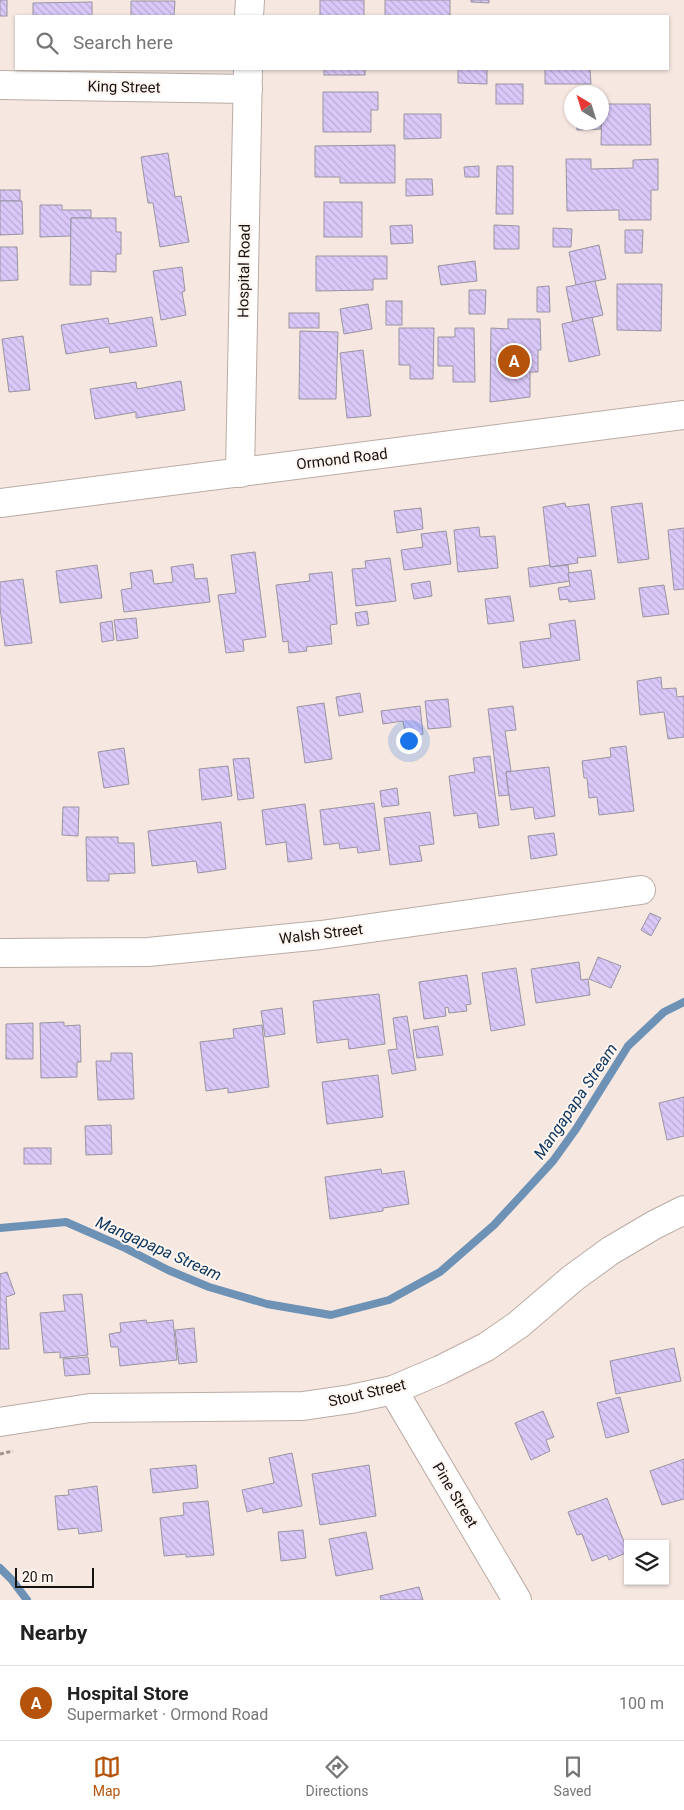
<!DOCTYPE html>
<html lang="en">
<head>
<meta charset="utf-8">
<style>
  :root { --surface:#fff; --page:#f6f6f6; --text:#222; --muted:#767676; --line:#e0e0e0; --accent:#b45309 }
  body { margin:0; font-family:Roboto,sans-serif; background:var(--page); color:var(--text) }
  .controls { position:absolute; right:15px; bottom:15px; display:grid; overflow:hidden; border-radius:0px; box-shadow:0 1px 4px #0004 }
  .controls button { width:45px; height:45px; display:grid; place-items:center; padding:0; border:0; border-bottom:1px solid var(--line); background:var(--surface); color:var(--text); font:25px sans-serif }
  .compass { position:absolute; left:564px; top:85px; width:45px; height:45px; border-radius:50%; background:var(--surface); box-shadow:0 1px 4px #0004; rotate:322deg }
  .scale { position:absolute; left:15px; bottom:12px; width:79px; box-sizing:border-box; padding-left:5px; border:2px solid #17120f; border-top:0; font-size:14px; line-height:18px; white-space:nowrap; color:#17120f; -webkit-text-stroke:4px #fff6f2; paint-order:stroke }
  .you { position:absolute; left:408px; top:740px; width:18px; height:18px; margin:-12px; border:4px solid #fff; border-radius:50%; background:#1a73e8; box-shadow:0 0 0 8px #1a73e833 }
  .badge { display:grid; place-items:center; width:32px; height:32px; border-radius:50%; background:var(--accent); color:#fff; font-size:16px; font-weight:700 }
  .pin { position:absolute; translate:-50% -50%; border:2px solid #fff; box-shadow:0 1px 5px #0006 }
  .list { margin:0; padding:0; list-style:none }
  h2 { display:flex; justify-content:space-between; align-items:center; height:65px; margin:0; padding:0 20px; font-size:21px }
  h2 small { font-size:16px; font-weight:400; color:var(--muted) }
  .list li { display:grid; grid-template-columns:32px 1fr auto; gap:15px; align-items:center; box-sizing:border-box; height:75px; padding:0 20px; border-top:1px solid var(--line) }
  .list b { display:block; font-size:19px; white-space:nowrap }
  .list p { margin:0; font-size:16px; white-space:nowrap; color:var(--muted) }
  .list em { font-size:16px; font-style:normal; color:var(--muted) }
  .icon { flex:none; width:28px; height:28px; fill:none; stroke:currentColor; stroke-width:2; stroke-linecap:round; stroke-linejoin:round }
  .map { position:relative; flex:none; width:684px; height:1600px; overflow:hidden }
  .search { position:absolute; background:var(--surface); box-shadow:0 1px 4px #0004; left:15px; right:15px; top:15px; height:55px; display:flex; align-items:center; gap:12px; box-sizing:border-box; padding:0 18px; border-radius:0px; color:var(--muted); font-size:19px }
  .sheet { height:140px; background:var(--surface) }
  nav { display:flex; justify-content:space-around; align-items:center; box-sizing:border-box; height:70px; border-top:1px solid var(--line); background:var(--surface); font-size:14px; color:var(--muted) }
  nav a { display:grid; justify-items:center; gap:2px }
  nav .on { color:var(--accent) }
  .map>svg:first-child { display:block }
</style>
</head>
<body>
<div class="map">
<svg width="684" height="1600" viewBox="0 0 684 1600">
  <defs>
    <pattern id="building-back-hatch" width="6" height="6" patternUnits="userSpaceOnUse" patternTransform="scale(1.25)"><rect width="6" height="6" fill="#dac8f9"/><path d="M-1 5l2 2M0 0l6 6M5-1l2 2" fill="none" stroke="#baabd4"/></pattern>
  </defs>
  <rect width="100%" height="100%" fill="#f6e7e0"/>
  <g fill="none" stroke-linecap="round" stroke-linejoin="round">
    <g stroke="#6d92b6" stroke-width="8">
      <polyline points="0,1228 66,1222 123,1247 168,1270 209,1287 267,1304 331,1315 389,1300 440,1272 494,1225 553,1161 576,1129 628,1046 664,1012 684,1002"/>
      <polyline points="0,1568 12,1580 27,1600"/>
    </g>
  </g>
  <g fill="url(#building-back-hatch)" stroke="#9995a1">
    <rect x="0" y="0" width="7" height="16"/>
    <rect x="320" y="0" width="44" height="16"/>
    <rect x="385" y="0" width="65" height="16"/>
    <polygon points="471,0 489,0 489,3 471,2"/>
    <polygon points="131,1 175,1 174,16 131,16"/>
    <polygon points="92,2 92,16 33,16 33,3"/>
    <rect x="324" y="69" width="41" height="6"/>
    <polygon points="458,69 487,69 487,84 458,83"/>
    <polygon points="545,69 590,69 591,84 545,84"/>
    <rect x="496" y="84" width="27" height="20"/>
    <polygon points="323,92 378,92 378,110 371,110 371,132 323,132"/>
    <polygon points="602,104 650,104 651,145 601,145"/>
    <polygon points="404,114 441,114 441,138 404,139"/>
    <polygon points="576,122 601,122 601,129 577,130"/>
    <polygon points="395,145 395,183 340,183 340,177 315,177 315,146"/>
    <polygon points="168,153 175,197 181,196 189,242 160,247 153,203 148,203 141,157"/>
    <polygon points="566,159 591,159 591,169 633,168 633,160 658,159 658,190 651,190 651,220 619,220 619,210 567,211"/>
    <polygon points="479,166 479,177 465,177 464,167"/>
    <polygon points="497,166 513,166 513,214 496,214"/>
    <polygon points="406,179 432,179 433,195 406,196"/>
    <rect x="0" y="190" width="20" height="11"/>
    <polygon points="0,201 22,201 23,234 0,235"/>
    <rect x="324" y="202" width="38" height="35"/>
    <polygon points="40,205 62,205 62,210 91,210 91,218 71,218 71,236 40,237"/>
    <polygon points="71,218 116,218 116,232 121,232 121,254 116,254 116,272 91,271 91,285 70,285"/>
    <polygon points="412,225 413,243 391,244 390,226"/>
    <polygon points="494,225 519,226 519,249 494,249"/>
    <polygon points="553,228 572,229 571,247 553,247"/>
    <polygon points="625,230 643,230 642,253 625,253"/>
    <polygon points="599,245 606,279 576,285 569,252"/>
    <polygon points="0,247 17,247 18,280 0,281"/>
    <polygon points="316,256 387,256 387,279 373,279 373,290 316,291"/>
    <polygon points="475,261 477,281 441,285 438,266"/>
    <polygon points="182,267 185,291 182,292 186,315 161,320 153,271"/>
    <polygon points="595,281 603,315 573,322 566,287"/>
    <polygon points="617,284 662,284 661,331 617,330"/>
    <polygon points="549,286 550,312 537,312 537,287"/>
    <polygon points="469,290 486,290 485,314 469,314"/>
    <rect x="386" y="301" width="16" height="24"/>
    <polygon points="368,304 372,329 344,334 340,309"/>
    <rect x="289" y="313" width="30" height="15"/>
    <polygon points="152,317 157,346 110,353 109,347 66,354 61,325 108,318 109,324"/>
    <polygon points="592,317 600,355 569,362 562,324"/>
    <polygon points="508,319 540,319 541,350 538,350 538,372 530,372 530,397 490,402 491,328 508,329"/>
    <polygon points="399,328 434,328 433,379 410,379 410,365 399,365"/>
    <polygon points="455,328 474,328 475,382 453,382 453,366 438,366 438,337 455,337"/>
    <polygon points="300,331 338,332 336,399 299,399"/>
    <polygon points="23,336 30,390 9,392 2,339"/>
    <polygon points="363,350 371,416 347,418 340,353"/>
    <polygon points="181,381 185,410 136,418 136,412 95,419 90,389 136,382 137,389"/>
    <polygon points="565,503 566,507 589,504 596,556 577,558 578,563 550,567 543,507"/>
    <polygon points="642,503 649,559 618,563 611,507"/>
    <polygon points="421,508 423,529 397,533 394,511"/>
    <polygon points="479,527 480,537 495,536 498,568 458,572 454,530"/>
    <polygon points="684,528 684,589 674,590 668,530"/>
    <polygon points="446,531 451,564 404,570 401,550 423,547 421,534"/>
    <polygon points="255,552 266,637 243,640 244,651 226,653 218,595 236,593 231,555"/>
    <polygon points="390,558 396,601 356,606 352,569 366,568 365,561"/>
    <polygon points="193,564 195,579 207,578 210,602 124,612 121,590 132,588 130,573 152,570 154,584 173,582 171,567"/>
    <polygon points="97,565 102,598 60,603 56,571"/>
    <polygon points="550,565 550,567 568,565 570,581 530,587 528,568"/>
    <polygon points="591,570 595,599 569,602 568,599 560,600 558,588 570,586 568,573"/>
    <polygon points="332,572 337,624 330,625 332,644 306,647 307,651 289,653 288,641 283,642 276,585 310,581 309,574"/>
    <polygon points="23,579 32,643 5,646 0,608 0,582"/>
    <polygon points="430,581 432,596 414,599 411,584"/>
    <polygon points="664,585 669,614 643,617 639,588"/>
    <polygon points="510,596 514,621 488,624 485,599"/>
    <polygon points="367,611 369,624 357,626 355,613"/>
    <polygon points="136,618 138,638 117,641 114,620"/>
    <polygon points="575,620 580,660 523,668 520,642 551,638 549,624"/>
    <polygon points="112,621 114,640 102,642 100,623"/>
    <polygon points="661,677 662,689 676,688 677,697 684,696 684,737 668,739 664,712 640,715 637,681"/>
    <polygon points="360,693 363,712 339,716 336,697"/>
    <polygon points="448,699 451,727 428,729 425,701"/>
    <polygon points="324,703 332,759 305,763 297,707"/>
    <polygon points="420,706 423,734 406,737 403,721 383,724 381,711"/>
    <polygon points="513,706 516,730 505,731 511,771 506,772 509,795 499,796 488,709"/>
    <polygon points="626,746 634,811 599,815 597,797 589,798 587,778 584,778 582,761 611,757 610,748"/>
    <polygon points="124,748 129,784 104,788 98,752"/>
    <polygon points="490,756 499,825 479,828 477,813 454,816 449,776 475,772 473,758"/>
    <polygon points="249,758 254,798 238,800 233,759"/>
    <polygon points="228,766 232,796 202,800 199,769"/>
    <polygon points="549,767 555,816 535,819 533,807 511,810 506,772"/>
    <polygon points="397,788 399,805 382,807 380,791"/>
    <polygon points="374,803 380,850 358,853 357,847 340,849 339,843 324,845 320,810"/>
    <polygon points="305,804 312,859 288,862 286,842 266,845 262,810"/>
    <polygon points="63,807 79,807 78,836 62,835"/>
    <polygon points="430,812 434,844 419,846 422,861 390,865 384,818"/>
    <polygon points="221,822 226,869 198,873 196,861 152,866 148,831"/>
    <polygon points="554,833 557,855 531,859 528,836"/>
    <polygon points="86,837 118,837 118,843 134,843 135,873 109,874 109,881 87,881"/>
    <polygon points="650,913 661,918 651,936 641,930"/>
    <polygon points="598,957 621,966 611,988 589,979"/>
    <polygon points="579,962 581,980 588,979 590,995 536,1003 531,969"/>
    <polygon points="516,968 525,1025 491,1031 482,973"/>
    <polygon points="467,975 471,1004 466,1005 467,1011 449,1013 448,1007 445,1008 446,1016 424,1019 419,982"/>
    <polygon points="379,994 385,1044 349,1049 348,1039 317,1043 313,1001"/>
    <polygon points="282,1008 285,1034 265,1037 261,1011"/>
    <polygon points="407,1016 416,1070 392,1074 388,1050 397,1049 393,1018"/>
    <polygon points="64,1022 64,1026 80,1025 81,1062 77,1062 77,1077 41,1078 40,1023"/>
    <polygon points="33,1023 33,1059 6,1059 6,1024"/>
    <polygon points="262,1025 269,1087 228,1093 228,1088 206,1091 200,1042 234,1038 233,1029"/>
    <polygon points="438,1026 443,1055 417,1058 413,1030"/>
    <polygon points="111,1053 132,1053 134,1099 98,1100 96,1061 111,1061"/>
    <polygon points="378,1075 383,1117 327,1124 322,1082"/>
    <polygon points="684,1097 684,1136 667,1140 659,1103"/>
    <polygon points="111,1125 112,1154 86,1155 85,1126"/>
    <rect x="24" y="1148" width="27" height="16"/>
    <polygon points="381,1169 382,1174 404,1171 409,1204 383,1208 383,1211 330,1219 325,1177"/>
    <polygon points="7,1272 15,1294 6,1297 9,1349 0,1349 0,1274"/>
    <polygon points="82,1294 88,1355 60,1358 60,1352 44,1353 40,1313 65,1311 63,1295"/>
    <polygon points="146,1320 147,1323 173,1320 177,1360 120,1366 118,1347 111,1347 109,1334 121,1332 120,1323"/>
    <polygon points="194,1328 197,1362 179,1364 175,1330"/>
    <polygon points="674,1348 681,1381 616,1394 610,1361"/>
    <polygon points="88,1357 90,1374 65,1376 63,1359"/>
    <polygon points="620,1397 629,1432 606,1438 597,1403"/>
    <polygon points="543,1411 554,1437 546,1440 550,1451 531,1460 515,1423"/>
    <polygon points="292,1453 302,1506 263,1513 262,1508 247,1512 242,1490 274,1483 269,1458"/>
    <polygon points="684,1459 684,1499 662,1505 650,1471"/>
    <polygon points="196,1465 198,1488 153,1493 150,1469"/>
    <polygon points="369,1465 376,1516 320,1525 312,1474"/>
    <polygon points="97,1486 102,1531 79,1534 78,1528 58,1530 55,1496 69,1495 68,1490"/>
    <polygon points="607,1498 628,1552 609,1560 607,1555 592,1561 582,1534 577,1535 568,1512"/>
    <polygon points="208,1501 214,1555 186,1557 186,1554 164,1556 160,1518 184,1515 183,1503"/>
    <polygon points="303,1530 306,1558 281,1561 278,1532"/>
    <polygon points="366,1532 373,1569 336,1576 329,1539"/>
    <polygon points="419,1587 423,1600 381,1600 380,1596"/>
  </g>
  <g fill="none" stroke-linecap="round" stroke-linejoin="round">
    <defs>
      <g id="street">
        <polyline points="249,16 250,0"/>
        <polyline points="0,85 248,89"/>
        <polyline points="240,473 248,69"/>
        <polyline points="0,953 148,952 321,935 641,890"/>
        <polyline points="393,1390 517,1600"/>
      </g>
      <g id="secondary">
        <polyline points="0,503 684,415"/>
        <polyline points="0,1422 90,1408 303,1406 351,1399 393,1390 440,1370 486,1347 518,1325 573,1278 610,1251 654,1225 684,1210"/>
      </g>
    </defs>
    <use href="#street" stroke="#baaca5" stroke-width="30"/>
    <use href="#secondary" stroke="#baaca5" stroke-width="30"/>
    <polyline stroke="#9e938d" stroke-width="3" stroke-dasharray="4 2.5" stroke-linecap="butt" points="0,1454 13,1451"/>
    <use href="#street" stroke="#fff" stroke-width="28"/>
    <use href="#secondary" stroke="#fff" stroke-width="28"/>
  </g>
  <g text-anchor="middle" stroke-width="4" stroke-linejoin="round" paint-order="stroke">
    <g font-size="15" fill="#17120f" stroke="#fff6f2">
      <text transform="translate(124 87) rotate(1)" y="5">King Street</text>
      <text transform="translate(244 271) rotate(-89)" y="5">Hospital Road</text>
      <text transform="translate(342 459) rotate(-7)" y="5">Ormond Road</text>
      <text transform="translate(321 934) rotate(-7)" y="5">Walsh Street</text>
      <text transform="translate(367 1393) rotate(-13)" y="5">Stout Street</text>
      <text transform="translate(455 1495) rotate(59)" y="5">Pine Street</text>
    </g>
    <g font-size="16" font-style="italic" fill="#0b355a" stroke="#fff6f2">
      <text transform="translate(575 1101) rotate(-56)" y="6">Mangapapa Stream</text>
      <text transform="translate(159 1248) rotate(24)" y="6">Mangapapa Stream</text>
    </g>
  </g>
</svg>
<div class="controls">
<button><svg class="icon" aria-label="layers" viewBox="0 0 24 24"><path d="M12 4l9 5-9 5-9-5zM3 14l9 5 9-5"/></svg></button>
</div>
<svg class="compass" viewBox="-18 -18 36 36"><path d="M0-13l5 13h-10z" fill="#e53935"/><path d="M0 13l5-13h-10z" fill="#767676"/></svg>
<div class="scale">20 m</div>
<div class="you"></div>
<div class="pin badge" style="left:514px;top:361px">A</div>
<div class="search"><svg class="icon" aria-label="search" viewBox="0 0 24 24"><circle cx="10" cy="10" r="6"/><path d="M15 15l6 6"/></svg>Search here</div>
</div>
<section class="sheet">
<h2>Nearby<small></small></h2>
<ul class="list">
<li><span class="badge">A</span><div><b>Hospital Store</b><p>Supermarket · Ormond Road</p></div><em>100 m</em></li>
</ul>
</section>
<nav>
<a class="on"><svg class="icon" aria-label="map" viewBox="0 0 24 24"><path d="M3 6l6-2 6 2 6-2v14l-6 2-6-2-6 2zM9 4v14M15 6v14"/></svg>Map</a>
<a><svg class="icon" aria-label="directions" viewBox="0 0 24 24"><path d="M12 3l9 9-9 9-9-9zM9 14v-3h6M13 9l2 2-2 2"/></svg>Directions</a>
<a><svg class="icon" aria-label="saved" viewBox="0 0 24 24"><path d="M7 4h10v16l-5-4-5 4z"/></svg>Saved</a>
</nav>
</body>
</html>
